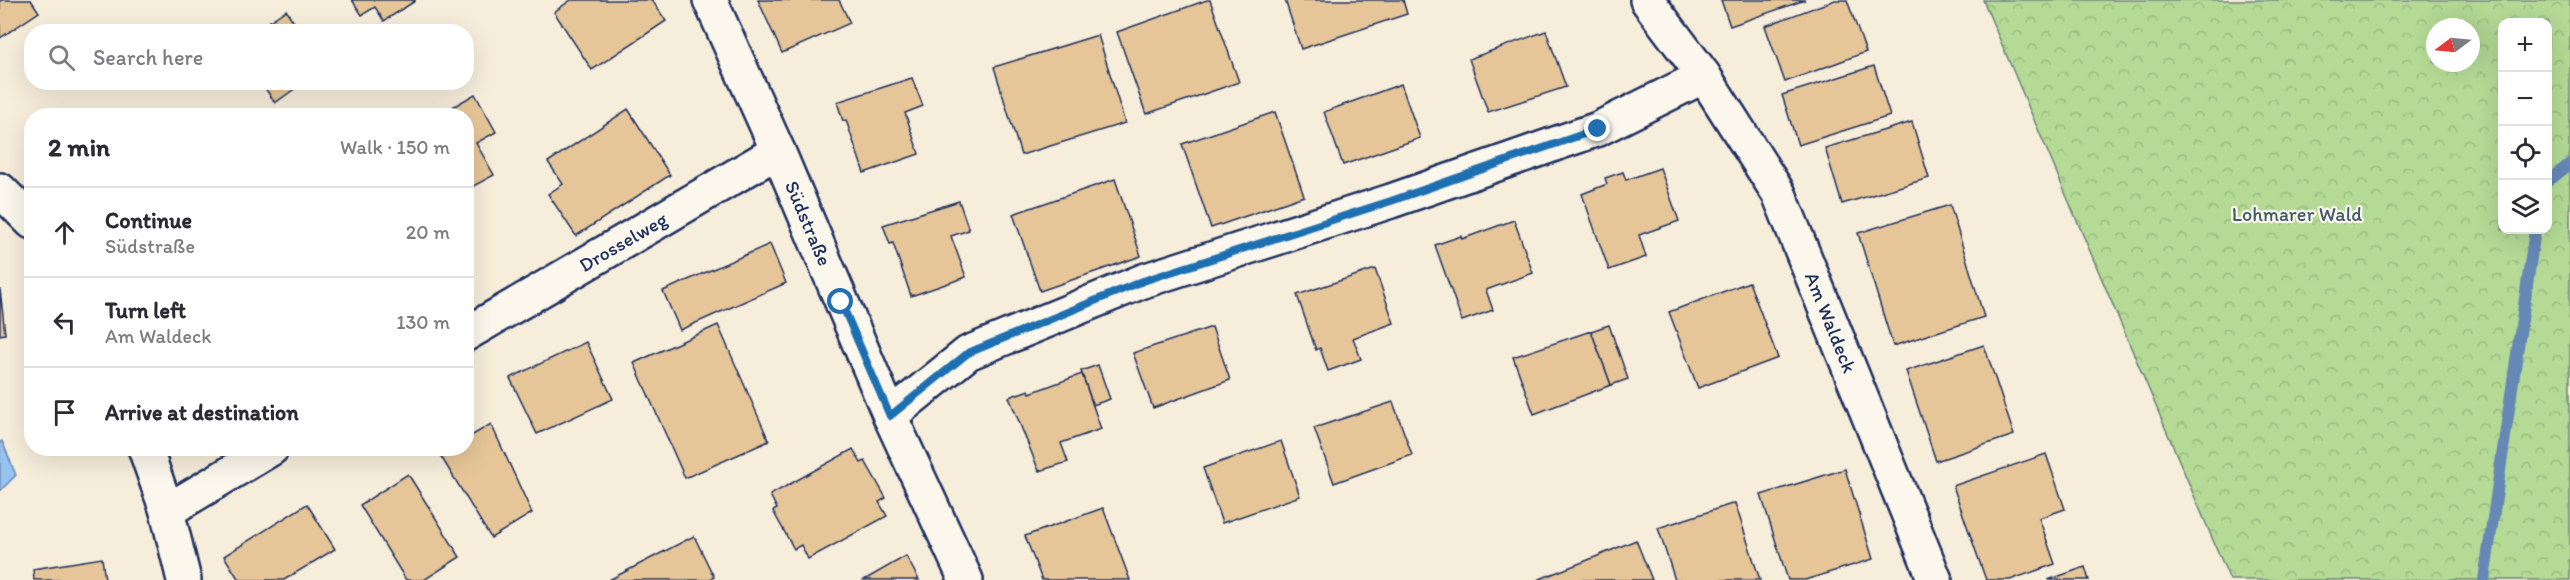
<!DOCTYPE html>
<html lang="en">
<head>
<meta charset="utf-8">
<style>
  :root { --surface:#fff; --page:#f2f2f3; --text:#2b2b33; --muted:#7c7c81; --line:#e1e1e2 }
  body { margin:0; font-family:Itim,sans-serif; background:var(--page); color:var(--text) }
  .controls { position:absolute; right:18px; top:18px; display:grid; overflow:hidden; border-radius:12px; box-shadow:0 6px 24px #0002 }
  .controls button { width:54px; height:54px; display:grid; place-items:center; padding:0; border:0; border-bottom:2px solid var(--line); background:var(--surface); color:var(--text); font:30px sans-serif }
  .compass { position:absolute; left:2426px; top:18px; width:54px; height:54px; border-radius:50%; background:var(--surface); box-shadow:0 6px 24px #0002; rotate:254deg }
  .stop { position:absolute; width:18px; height:18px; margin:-14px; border:4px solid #1f6fb2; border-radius:50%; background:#fff }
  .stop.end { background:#1f6fb2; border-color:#fff; box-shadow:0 2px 6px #0008 }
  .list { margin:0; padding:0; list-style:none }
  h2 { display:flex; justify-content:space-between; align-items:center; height:78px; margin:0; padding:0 24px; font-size:26px }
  h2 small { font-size:20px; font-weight:400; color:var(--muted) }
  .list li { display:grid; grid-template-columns:39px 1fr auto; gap:18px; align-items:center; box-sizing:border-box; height:90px; padding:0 24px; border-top:2px solid var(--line) }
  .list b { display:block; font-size:22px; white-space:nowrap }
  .list p { margin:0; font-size:20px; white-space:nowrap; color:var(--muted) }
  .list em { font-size:20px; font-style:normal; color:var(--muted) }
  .icon { flex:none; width:33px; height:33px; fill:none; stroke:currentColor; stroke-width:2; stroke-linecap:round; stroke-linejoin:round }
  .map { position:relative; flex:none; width:2570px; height:580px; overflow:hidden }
  .search { position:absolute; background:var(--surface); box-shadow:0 6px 24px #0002; left:24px; top:24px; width:450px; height:66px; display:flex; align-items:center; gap:15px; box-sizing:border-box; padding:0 21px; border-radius:24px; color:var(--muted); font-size:22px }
  .panel { position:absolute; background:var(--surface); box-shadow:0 6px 24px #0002; left:24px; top:108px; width:450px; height:348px; border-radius:24px }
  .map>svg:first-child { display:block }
</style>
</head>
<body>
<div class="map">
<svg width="2570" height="580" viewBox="0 0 2570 580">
  <defs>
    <pattern id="forest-crowns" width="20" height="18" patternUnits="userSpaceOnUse" patternTransform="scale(1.5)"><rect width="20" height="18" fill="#b4da95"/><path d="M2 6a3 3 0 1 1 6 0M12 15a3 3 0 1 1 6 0" fill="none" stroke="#9abb83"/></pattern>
  </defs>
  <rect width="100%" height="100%" fill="#f7eddb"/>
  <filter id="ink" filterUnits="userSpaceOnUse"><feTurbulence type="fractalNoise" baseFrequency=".0167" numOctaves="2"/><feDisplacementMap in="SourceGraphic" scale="12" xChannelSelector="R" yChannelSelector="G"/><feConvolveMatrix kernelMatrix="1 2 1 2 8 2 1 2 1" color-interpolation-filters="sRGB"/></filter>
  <g filter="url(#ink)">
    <path fill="url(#forest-crowns)" stroke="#68847a" stroke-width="1.5" fill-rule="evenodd" d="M1983 0H2570V580H2230ZM2502 22H2548V230H2502ZM2435 27H2471V63H2435Z"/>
    <polygon fill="#97c3f0" stroke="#6588b6" stroke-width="1.5" points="2,441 16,475 0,491 0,442"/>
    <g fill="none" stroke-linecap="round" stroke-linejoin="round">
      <g stroke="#6588b6" stroke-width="12">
        <polyline points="2548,181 2570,164"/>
        <polyline points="2484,580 2535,230"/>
      </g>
    </g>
    <g fill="#e6c698" stroke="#1b2f5e" stroke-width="1.5">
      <polygon points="0,0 31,0 39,12 0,38"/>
      <polygon points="352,0 415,0 415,1 384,21 375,7 362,15"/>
      <polygon points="571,0 652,0 666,21 592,70 554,12"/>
      <polygon points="758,0 839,0 850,23 782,53"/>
      <polygon points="1207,0 1210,0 1239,82 1146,114 1117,32"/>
      <polygon points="1285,0 1403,0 1407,14 1301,49"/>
      <polygon points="1721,0 1805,0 1730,26"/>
      <polygon points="1835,0 1847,0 1866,52 1785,82 1765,26"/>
      <polygon points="286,10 300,32 254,32"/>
      <polygon points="1546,31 1566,87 1488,112 1469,59"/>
      <polygon points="1098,35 1125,123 1021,155 994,67"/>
      <polygon points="1874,66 1890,116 1798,145 1782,95"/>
      <polygon points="912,78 923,106 905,113 919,154 864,173 846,120 843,121 837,102"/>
      <polygon points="261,82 304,82 275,103"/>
      <polygon points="1401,84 1420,138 1343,165 1324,112"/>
      <polygon points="475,94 496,132 476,143 494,175 466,190 466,116 437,116"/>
      <polygon points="628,109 670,175 576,236 548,194 563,184 548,162"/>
      <polygon points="1275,112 1304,196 1211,228 1182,144"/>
      <polygon points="1912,122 1929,178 1842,204 1825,148"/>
      <polygon points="1660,168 1679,221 1639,235 1646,257 1609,270 1582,194 1607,184 1605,178 1623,172 1626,180"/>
      <polygon points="1115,179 1141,256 1040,291 1013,214"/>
      <polygon points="959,201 969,230 951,236 966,277 911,296 893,243 890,244 883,225"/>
      <polygon points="1950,205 1984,317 1893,346 1858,233"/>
      <polygon points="1514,220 1533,273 1486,290 1493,310 1462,321 1435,245 1461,236 1462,239"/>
      <polygon points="770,244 786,283 680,330 663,291"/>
      <polygon points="1375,269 1394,323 1353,338 1361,359 1328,371 1320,348 1316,350 1297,295"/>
      <polygon points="1749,282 1778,358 1698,388 1669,312"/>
      <polygon points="0,289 5,334 0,335"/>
      <polygon points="718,325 769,441 685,478 634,363"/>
      <polygon points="1609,325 1628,379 1611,385 1591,331"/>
      <polygon points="1212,327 1230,380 1153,408 1133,353"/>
      <polygon points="1591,331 1611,385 1534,414 1513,357"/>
      <polygon points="586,342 613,399 537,434 510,378"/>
      <polygon points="1984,345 2014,435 1936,461 1906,371"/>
      <polygon points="1098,365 1110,399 1093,405 1081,371"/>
      <polygon points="1082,374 1101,429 1061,443 1068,462 1039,471 1009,397 1029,390 1030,393"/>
      <polygon points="1393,402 1412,455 1334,483 1314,428"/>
      <polygon points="491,424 532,513 491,538 440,455 451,448 466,448 466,439"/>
      <polygon points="1281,441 1300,496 1222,523 1203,468"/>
      <polygon points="853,449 861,463 865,461 886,498 879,502 887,516 808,559 801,545 794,549 773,511 777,509 770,495"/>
      <polygon points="2046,454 2065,509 2039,518 2055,564 2010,580 1986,580 1953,486"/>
      <polygon points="1845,469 1873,559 1805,580 1788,580 1761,495"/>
      <polygon points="408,474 460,557 424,580 406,580 360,505"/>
      <polygon points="1735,503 1760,580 1675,580 1658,528"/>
      <polygon points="307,504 335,549 284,580 239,580 224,556"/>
      <polygon points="1103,508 1130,580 1042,580 1025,536"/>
      <polygon points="694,536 714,577 709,580 609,580"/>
      <polygon points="1636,540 1652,580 1537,580 1588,560"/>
      <polygon points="906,556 919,580 864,580"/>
      <polygon points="102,558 105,580 34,580 33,569"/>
      <polygon points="2085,567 2089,580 2048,580"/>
    </g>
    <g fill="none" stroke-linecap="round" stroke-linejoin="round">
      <defs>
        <g id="minor">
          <path id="s1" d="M710 0 778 151 890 416 966 580"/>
          <polyline points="1647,0 1704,76"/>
          <polyline points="0,190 32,222"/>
          <path id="s2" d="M466 334 778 151"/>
          <path id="s3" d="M890 416 968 353 1143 281 1391 201 1598 129 1704 76 1779 194 1935 580"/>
          <polyline points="145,448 167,511 184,580"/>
          <polyline points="167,511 272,448"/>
        </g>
      </defs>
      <use href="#minor" stroke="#1b2f5e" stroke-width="38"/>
      <use href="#minor" stroke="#fbf7ec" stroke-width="33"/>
    </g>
  </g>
  <g fill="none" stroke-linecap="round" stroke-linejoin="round" filter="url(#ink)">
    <polyline stroke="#1f6fb2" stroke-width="8" points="841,302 890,416 968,353 1143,281 1391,201 1598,129"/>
  </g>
  <g text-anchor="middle" stroke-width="4.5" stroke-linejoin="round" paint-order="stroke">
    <g font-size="20" fill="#415a6c" stroke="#fbf7ec">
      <text x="2297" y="221">Lohmarer Wald</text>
    </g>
    <g font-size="20" fill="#1b2f5e" stroke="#fbf7ec">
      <text dy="7" stroke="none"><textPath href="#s1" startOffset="244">Südstraße</textPath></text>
      <text dy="7" stroke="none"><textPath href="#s2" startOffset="182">Drosselweg</textPath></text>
      <text dy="7" stroke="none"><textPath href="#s3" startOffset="1166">Am Waldeck</textPath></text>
    </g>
  </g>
</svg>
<div class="controls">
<button>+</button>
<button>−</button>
<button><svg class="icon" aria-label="locate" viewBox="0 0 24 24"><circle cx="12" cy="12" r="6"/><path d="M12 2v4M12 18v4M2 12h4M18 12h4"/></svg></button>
<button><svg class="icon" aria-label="layers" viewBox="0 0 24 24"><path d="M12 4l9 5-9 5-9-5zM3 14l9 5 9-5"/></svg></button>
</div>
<svg class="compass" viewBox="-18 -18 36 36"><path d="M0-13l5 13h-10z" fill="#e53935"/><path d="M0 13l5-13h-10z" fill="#7c7c81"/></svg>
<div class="stop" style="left:841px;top:302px"></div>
<div class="stop end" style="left:1598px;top:129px"></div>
<div class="search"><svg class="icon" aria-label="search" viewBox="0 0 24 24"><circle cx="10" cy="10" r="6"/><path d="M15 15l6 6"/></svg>Search here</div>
<section class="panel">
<h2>2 min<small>Walk · 150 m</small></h2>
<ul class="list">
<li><svg class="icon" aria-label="ahead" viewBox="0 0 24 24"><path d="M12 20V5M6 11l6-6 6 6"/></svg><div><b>Continue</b><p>Südstraße</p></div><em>20 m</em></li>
<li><svg class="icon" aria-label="left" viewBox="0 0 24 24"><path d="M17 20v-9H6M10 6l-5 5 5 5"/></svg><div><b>Turn left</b><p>Am Waldeck</p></div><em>130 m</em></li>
<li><svg class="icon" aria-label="arrive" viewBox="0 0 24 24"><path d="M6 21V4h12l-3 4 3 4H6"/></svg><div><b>Arrive at destination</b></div></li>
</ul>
</section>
</div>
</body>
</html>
